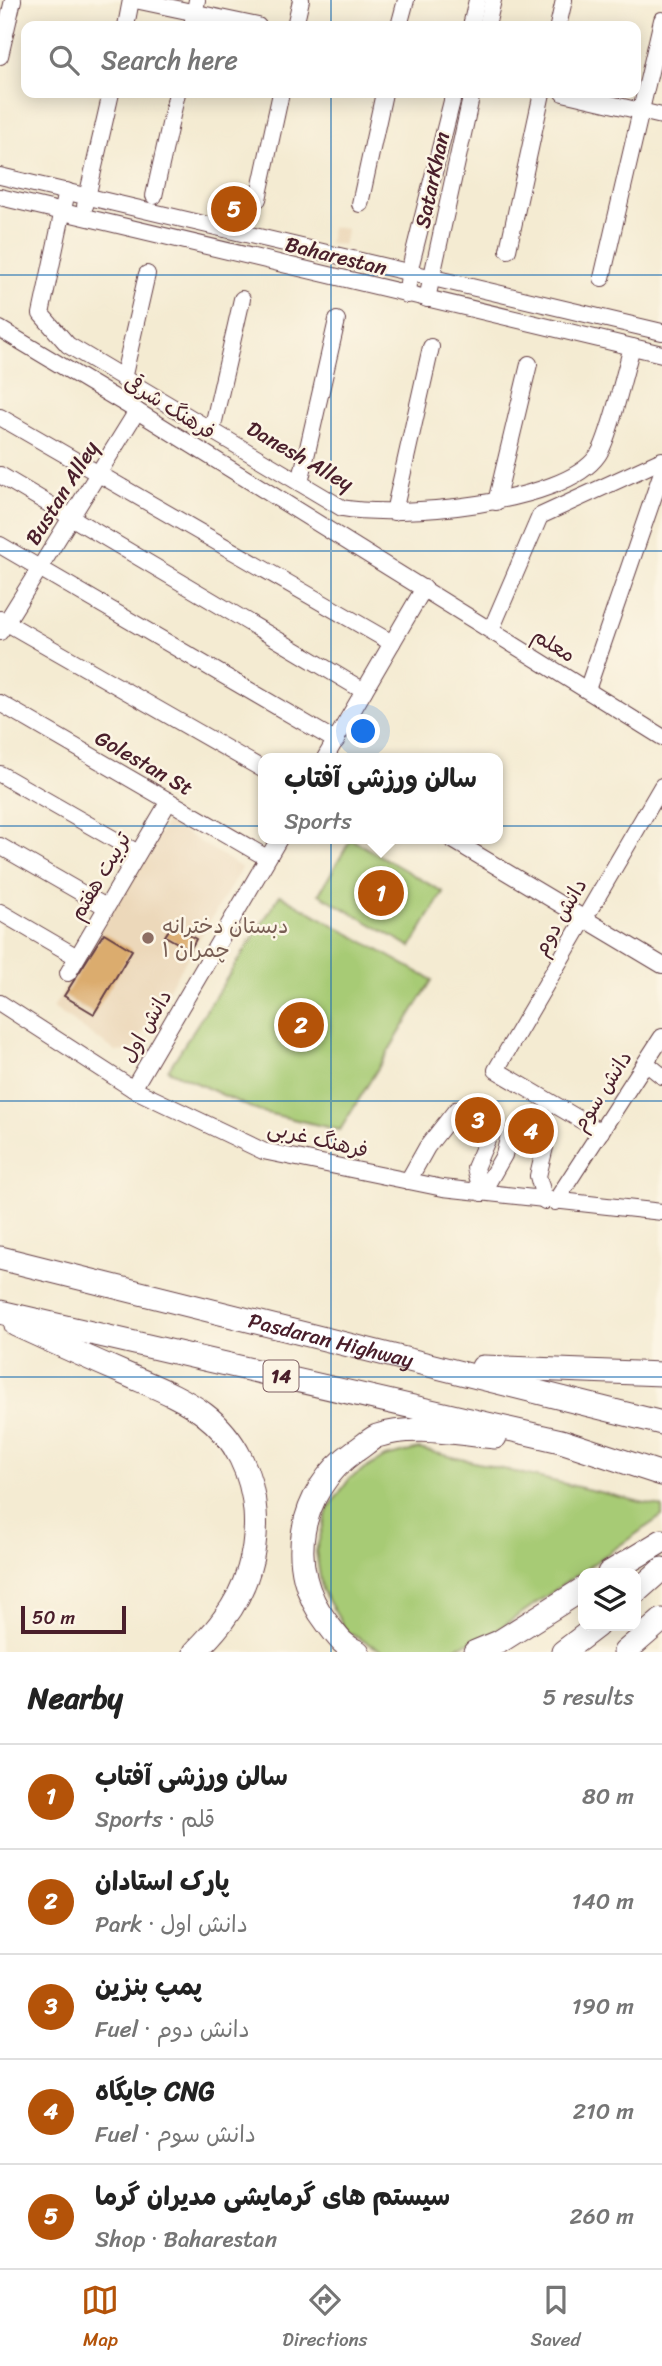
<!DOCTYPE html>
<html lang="en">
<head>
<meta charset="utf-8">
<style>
  :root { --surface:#fff; --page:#f6f6f6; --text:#222; --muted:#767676; --line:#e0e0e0; --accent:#b45309 }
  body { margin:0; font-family:Sriracha,"Playpen Sans Arabic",sans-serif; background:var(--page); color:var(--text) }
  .controls { position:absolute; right:21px; bottom:21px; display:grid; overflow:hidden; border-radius:14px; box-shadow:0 4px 18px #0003 }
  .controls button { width:63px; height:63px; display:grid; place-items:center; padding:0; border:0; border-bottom:2px solid var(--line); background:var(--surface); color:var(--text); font:35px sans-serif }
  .scale { position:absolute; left:21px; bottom:18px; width:105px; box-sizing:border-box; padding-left:7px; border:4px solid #4a1f2b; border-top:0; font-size:19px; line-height:24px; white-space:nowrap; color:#4a1f2b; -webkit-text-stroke:5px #fcf5e5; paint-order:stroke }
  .you { position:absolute; left:364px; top:732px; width:24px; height:24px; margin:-18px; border:5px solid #fff; border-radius:50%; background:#1a73e8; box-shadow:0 0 0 10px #1a73e833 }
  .badge { display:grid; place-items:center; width:46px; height:46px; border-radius:50%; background:var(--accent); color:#fff; font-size:23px; font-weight:700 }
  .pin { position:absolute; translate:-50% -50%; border:4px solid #fff; box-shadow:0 2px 7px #0006 }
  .popup { position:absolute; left:258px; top:753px; width:245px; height:91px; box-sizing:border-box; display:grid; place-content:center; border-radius:14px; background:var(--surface); filter:drop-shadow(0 2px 5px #0005); font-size:23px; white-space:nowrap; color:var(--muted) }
  .popup b { font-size:26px; color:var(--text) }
  .popup::after { content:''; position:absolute; left:50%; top:100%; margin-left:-14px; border:14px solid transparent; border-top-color:var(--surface) }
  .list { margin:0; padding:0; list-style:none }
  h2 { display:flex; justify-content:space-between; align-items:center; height:91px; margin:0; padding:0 28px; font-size:30px }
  h2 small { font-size:23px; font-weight:400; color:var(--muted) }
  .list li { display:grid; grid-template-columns:46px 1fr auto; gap:21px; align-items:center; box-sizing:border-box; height:105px; padding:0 28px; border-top:2px solid var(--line) }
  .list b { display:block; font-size:26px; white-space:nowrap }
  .list p { margin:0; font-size:23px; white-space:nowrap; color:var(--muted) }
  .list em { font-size:23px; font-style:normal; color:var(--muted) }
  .icon { flex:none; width:38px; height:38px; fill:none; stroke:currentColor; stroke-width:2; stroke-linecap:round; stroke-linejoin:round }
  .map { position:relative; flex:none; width:662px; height:1652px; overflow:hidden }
  .search { position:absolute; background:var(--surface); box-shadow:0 4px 18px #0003; left:21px; right:21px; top:21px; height:77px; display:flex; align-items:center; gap:18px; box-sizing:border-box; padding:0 24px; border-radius:14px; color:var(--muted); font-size:26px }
  .sheet { height:616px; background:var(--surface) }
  nav { display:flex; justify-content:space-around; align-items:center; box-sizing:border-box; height:98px; border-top:2px solid var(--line); background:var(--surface); font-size:19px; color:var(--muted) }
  nav a { display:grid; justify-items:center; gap:4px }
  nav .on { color:var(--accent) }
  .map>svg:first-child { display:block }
</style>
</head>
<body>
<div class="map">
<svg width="662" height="1652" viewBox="0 0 662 1652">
  <rect width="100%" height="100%" fill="#fcf5e5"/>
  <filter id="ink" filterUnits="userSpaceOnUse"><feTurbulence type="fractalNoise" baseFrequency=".0143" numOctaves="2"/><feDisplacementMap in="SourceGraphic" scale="14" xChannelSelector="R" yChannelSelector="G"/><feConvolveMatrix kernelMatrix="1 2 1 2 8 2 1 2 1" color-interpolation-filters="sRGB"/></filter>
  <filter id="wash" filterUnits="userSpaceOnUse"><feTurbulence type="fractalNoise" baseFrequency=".00686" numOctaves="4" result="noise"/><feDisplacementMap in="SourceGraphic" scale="28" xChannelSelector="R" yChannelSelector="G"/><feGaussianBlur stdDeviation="1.57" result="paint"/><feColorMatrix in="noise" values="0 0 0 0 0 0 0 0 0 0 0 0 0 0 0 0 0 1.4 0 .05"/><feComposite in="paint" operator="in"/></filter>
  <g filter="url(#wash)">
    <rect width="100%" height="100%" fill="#f4ebd2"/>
    <g fill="#ecd8ba">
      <polygon points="332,226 347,229 343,245 329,243"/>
      <polygon points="167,821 242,868 131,1051 117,1052 53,1008"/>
    </g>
    <g fill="#a7cb74" stroke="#787550" stroke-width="2">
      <polygon points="351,839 443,892 411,947 319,894"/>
      <polygon points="280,895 432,980 340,1130 258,1111 168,1070"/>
      <polygon points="419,1449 662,1507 662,1516 490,1635 443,1652 384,1652 347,1632 322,1590 316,1551 328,1509 350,1478 385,1457"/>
    </g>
    <g id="blocks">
      <g fill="#dbac6e">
        <polygon points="229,202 241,205 238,216 226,213"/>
        <polygon points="172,925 196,939 190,950 165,936"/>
        <polygon points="104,933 132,950 94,1014 64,996"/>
      </g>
    </g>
  </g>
  <g filter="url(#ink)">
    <use href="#blocks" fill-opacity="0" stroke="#643e44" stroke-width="2"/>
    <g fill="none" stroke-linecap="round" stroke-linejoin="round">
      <defs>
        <g id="minor">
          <polyline points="135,0 258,26"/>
          <polyline points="126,26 131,0"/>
          <polyline points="192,26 197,0"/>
          <polyline points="295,26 301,0"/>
          <polyline points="399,26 406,0"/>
          <polyline points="471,26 477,0"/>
          <polyline points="487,26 493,0"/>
          <polyline points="558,26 564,0"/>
          <polyline points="0,56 13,0"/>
          <polyline points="563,93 662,116"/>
          <polyline points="0,176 662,332"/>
          <path d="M67 191 41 314 68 345 342 508C397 518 564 505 598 455 609 440 625 370 632 347"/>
          <polyline points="154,196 177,93"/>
          <polyline points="0,197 662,354"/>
          <polyline points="258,199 281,93"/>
          <polyline points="360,204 384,93"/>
          <polyline points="85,206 111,93"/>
          <polyline points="508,250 542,93"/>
          <polyline points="602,278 662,20"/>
          <polyline points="407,295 409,272 454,93"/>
          <polyline points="427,299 472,93"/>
          <polyline points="0,329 137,411 662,737"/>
          <polyline points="123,379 147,274"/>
          <polyline points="0,417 392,643"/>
          <polyline points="212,430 242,299"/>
          <polyline points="0,475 364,691"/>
          <polyline points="300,483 337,320"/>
          <polyline points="496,502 529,364"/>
          <polyline points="394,512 431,347"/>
          <polyline points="0,545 336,741"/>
          <polyline points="0,619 264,770"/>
          <polyline points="491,630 540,516 662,460"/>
          <polyline points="0,632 137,411"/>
          <polyline points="587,690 662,472"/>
          <polyline points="0,703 267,858"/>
          <polyline points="325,758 424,588"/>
          <polyline points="0,774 138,853"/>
          <polyline points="451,839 662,965"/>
          <polyline points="0,846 106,907"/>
          <polyline points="0,912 77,957"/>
          <polyline points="68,973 169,801"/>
          <polyline points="0,1003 133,1089 263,1151 443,1188 662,1212"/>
          <polyline points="646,1063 662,1076"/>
          <polyline points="133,1089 279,839"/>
          <polyline points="601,1132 496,1070 662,786"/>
          <polyline points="408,1181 427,1147 456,1110 493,1126 475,1168 482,1193"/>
          <polyline points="482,1193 504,1155 509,1135 531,1131 545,1147 538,1176 545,1201"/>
          <polyline points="555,1202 662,1037"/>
        </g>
        <g id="highway">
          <path id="s1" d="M0 1258 662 1423"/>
          <polyline points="0,1312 561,1441 662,1474"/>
          <path d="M16 1325C53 1342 91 1359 128 1375 153 1386 182 1397 204 1414 268 1462 270 1560 223 1620 215 1632 204 1642 195 1652"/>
          <polyline points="483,1367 662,1374"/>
          <polyline points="609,1573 662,1541"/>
          <polyline points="636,1592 662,1569"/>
          <path d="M358 1652C343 1646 337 1636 327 1623 284 1568 298 1491 355 1451 362 1447 370 1439 377 1436 413 1424 459 1434 495 1437"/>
          <polyline points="475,1652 499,1642 583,1589"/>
          <polyline points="563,1652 597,1626"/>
          <polyline points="625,1652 662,1620"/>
        </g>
      </defs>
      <use href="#minor" stroke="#643e44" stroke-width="18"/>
      <use href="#highway" stroke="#643e44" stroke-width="25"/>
      <use href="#minor" stroke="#fff" stroke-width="16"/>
      <use href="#highway" stroke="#fff" stroke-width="23"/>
    </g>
  </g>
  <path fill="none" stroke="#1f6fb2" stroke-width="2" stroke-opacity="0.55" d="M331 0V26M331 93V1652M0 275H662M0 551H662M0 826H662M0 1101H662M0 1377H662"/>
  <circle fill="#8d6e63" stroke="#fcf5e5" stroke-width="2.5" cx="148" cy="938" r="7"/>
  <g text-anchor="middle" stroke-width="5" stroke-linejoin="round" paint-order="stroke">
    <rect fill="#fcf5e5" stroke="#7f5f63" stroke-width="2" x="263.5" y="1360.5" width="35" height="31" rx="5"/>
    <g font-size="19" font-weight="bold" fill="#4a1f2b">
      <text x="281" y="1383">14</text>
    </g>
    <g font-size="21" fill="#4a1f2b" stroke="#fcf5e5">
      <text transform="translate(432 180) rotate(-78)" y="7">SatarKhan</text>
      <text transform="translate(336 256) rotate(14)" y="7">Baharestan</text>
      <text transform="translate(170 407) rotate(32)" y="7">فرهنگ شرقی</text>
      <text transform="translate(300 456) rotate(30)" y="7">Danesh Alley</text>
      <text transform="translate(62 493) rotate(-58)" y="7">Bustan Alley</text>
      <text transform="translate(554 645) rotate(32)" y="7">معلم</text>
      <text transform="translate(144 763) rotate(30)" y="7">Golestan St</text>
      <text transform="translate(100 876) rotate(-59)" y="7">تربیت هفتم</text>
      <text transform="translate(560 917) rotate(-60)" y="7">دانش دوم</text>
      <text transform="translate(146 1026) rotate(-60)" y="7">دانش اول</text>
      <text transform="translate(602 1091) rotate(-57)" y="7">دانش سوم</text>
      <text transform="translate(318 1139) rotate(13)" y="7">فرهنگ غربی</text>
      <text dy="7" stroke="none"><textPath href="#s1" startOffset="341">Pasdaran Highway</textPath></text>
    </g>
    <g font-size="21" fill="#785e54" stroke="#fcf5e5" text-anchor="start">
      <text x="162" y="933">دبستان دخترانه<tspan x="162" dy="24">چمران ۱</tspan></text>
    </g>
  </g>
</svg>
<div class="controls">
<button><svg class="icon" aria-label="layers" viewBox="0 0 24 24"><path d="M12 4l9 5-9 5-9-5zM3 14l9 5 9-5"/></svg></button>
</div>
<div class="scale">50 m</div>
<div class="you"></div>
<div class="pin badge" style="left:381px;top:893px">1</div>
<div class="popup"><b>سالن ورزشی آفتاب</b>Sports</div>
<div class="pin badge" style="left:301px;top:1025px">2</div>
<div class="pin badge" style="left:478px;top:1120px">3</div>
<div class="pin badge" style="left:531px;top:1131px">4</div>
<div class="pin badge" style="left:234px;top:209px">5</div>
<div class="search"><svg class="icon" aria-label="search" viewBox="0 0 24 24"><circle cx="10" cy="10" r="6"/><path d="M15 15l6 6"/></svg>Search here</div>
</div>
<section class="sheet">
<h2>Nearby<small>5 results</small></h2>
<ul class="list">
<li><span class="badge">1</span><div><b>سالن ورزشی آفتاب</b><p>Sports · قلم</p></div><em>80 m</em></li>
<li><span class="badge">2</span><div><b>پارک استادان</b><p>Park · دانش اول</p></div><em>140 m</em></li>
<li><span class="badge">3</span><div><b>پمپ بنزین</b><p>Fuel · دانش دوم</p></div><em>190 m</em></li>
<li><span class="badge">4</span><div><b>جایگاه CNG</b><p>Fuel · دانش سوم</p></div><em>210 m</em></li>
<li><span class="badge">5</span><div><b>سیستم های گرمایشی مدیران گرما</b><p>Shop · Baharestan</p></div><em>260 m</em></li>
</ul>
</section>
<nav>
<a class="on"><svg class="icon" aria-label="map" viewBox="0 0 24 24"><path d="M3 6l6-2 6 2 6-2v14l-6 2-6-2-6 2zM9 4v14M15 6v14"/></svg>Map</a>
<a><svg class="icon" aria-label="directions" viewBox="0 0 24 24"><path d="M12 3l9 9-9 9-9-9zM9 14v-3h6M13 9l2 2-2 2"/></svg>Directions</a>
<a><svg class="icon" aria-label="saved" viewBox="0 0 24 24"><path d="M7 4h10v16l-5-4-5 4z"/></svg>Saved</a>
</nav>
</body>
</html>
